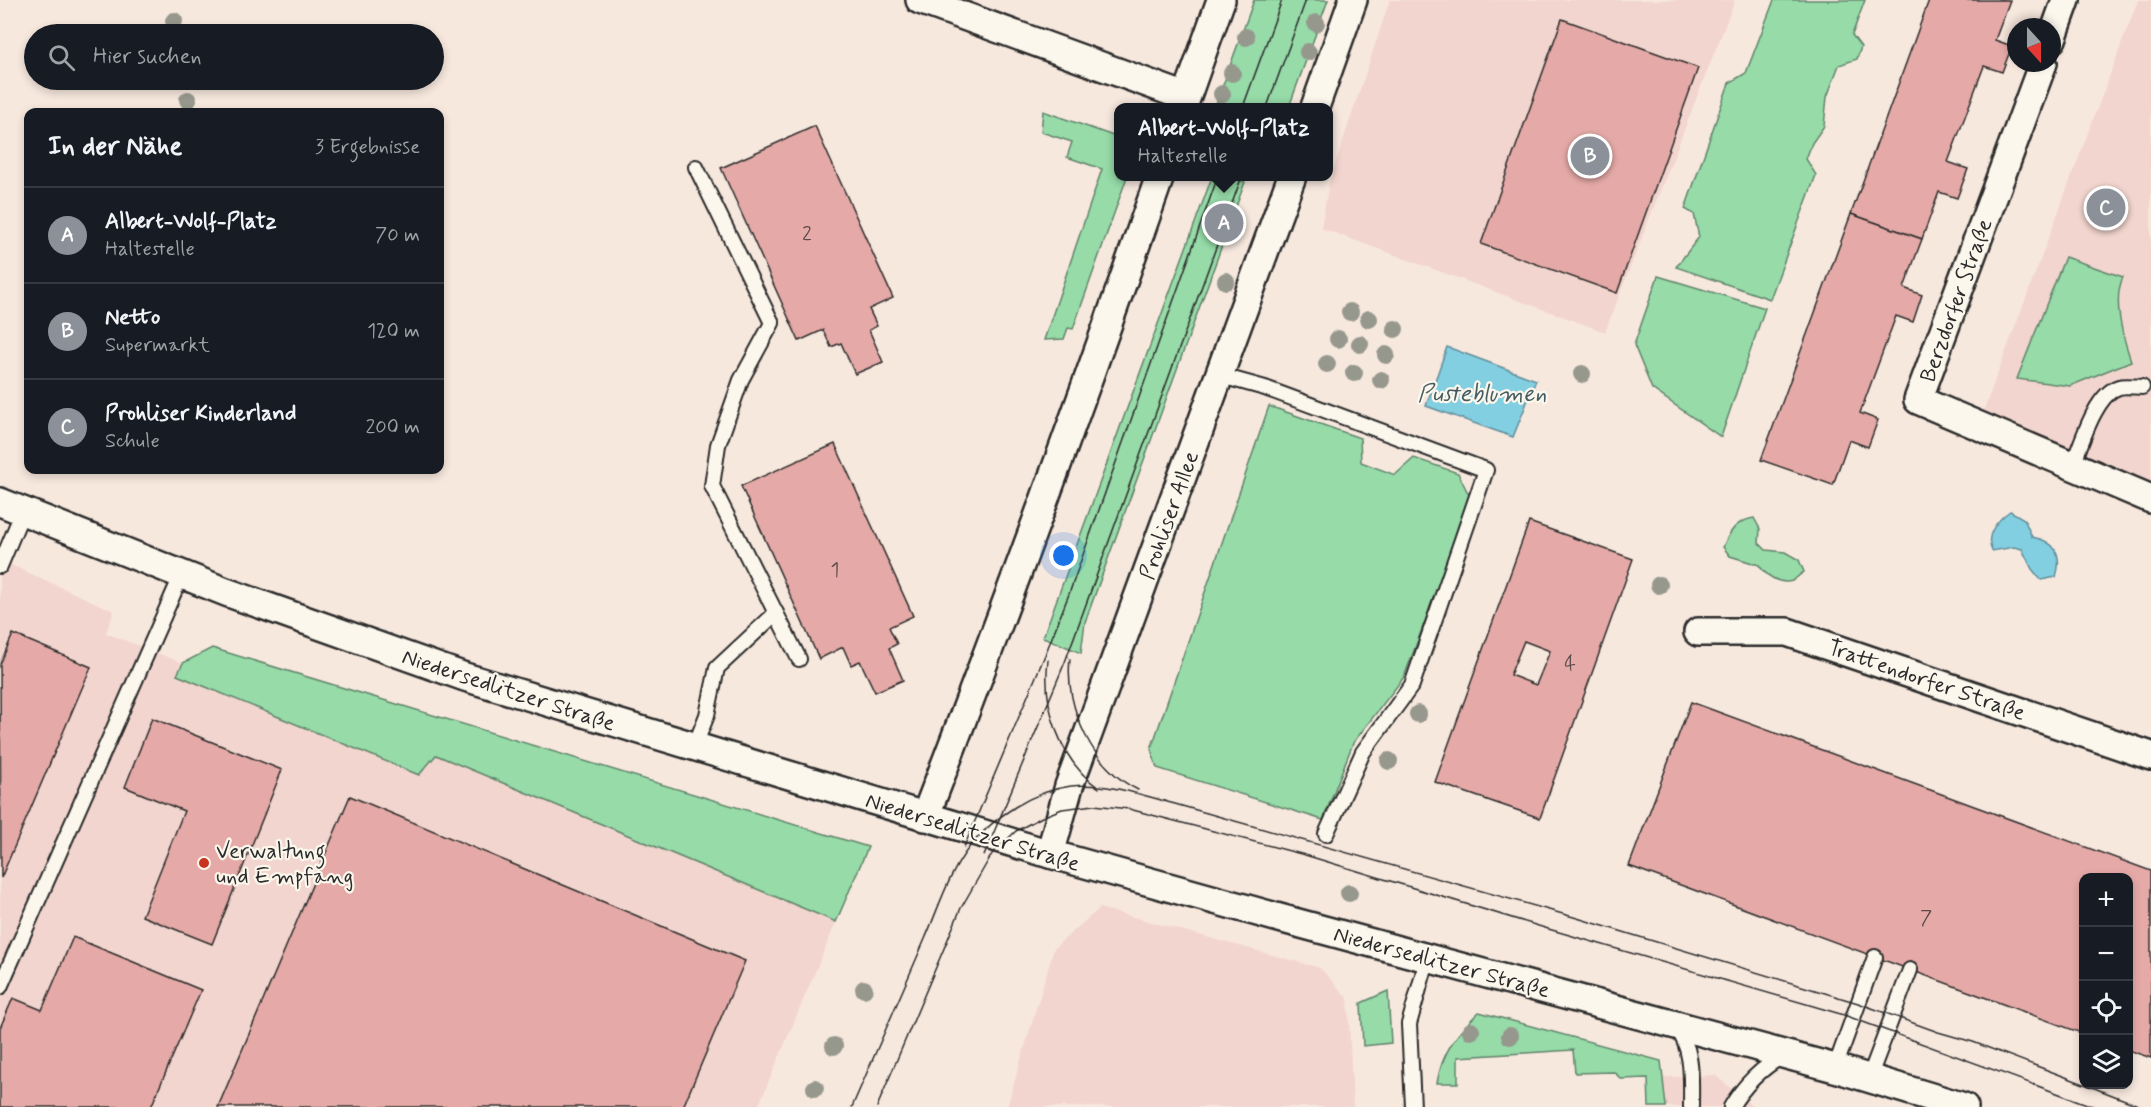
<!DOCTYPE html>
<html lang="de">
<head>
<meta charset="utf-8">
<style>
  :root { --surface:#171b24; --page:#20242c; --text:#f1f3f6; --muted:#9ea1a6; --line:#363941; --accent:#8c9099 }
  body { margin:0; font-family:Mynerve,sans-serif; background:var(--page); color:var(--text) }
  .controls { position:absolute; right:18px; bottom:18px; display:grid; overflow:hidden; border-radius:12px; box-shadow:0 3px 9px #0003 }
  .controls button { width:54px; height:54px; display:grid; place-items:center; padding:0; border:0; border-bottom:2px solid var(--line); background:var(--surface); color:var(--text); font:30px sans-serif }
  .compass { position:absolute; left:2007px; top:18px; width:54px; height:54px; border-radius:50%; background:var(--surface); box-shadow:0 3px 9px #0003; rotate:159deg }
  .you { position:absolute; left:1064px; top:556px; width:21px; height:21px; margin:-15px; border:4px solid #fff; border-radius:50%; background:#1a73e8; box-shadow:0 0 0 9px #1a73e833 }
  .badge { display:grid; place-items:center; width:39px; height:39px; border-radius:50%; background:var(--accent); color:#fff; font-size:20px; font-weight:700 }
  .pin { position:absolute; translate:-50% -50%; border:3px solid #fff; box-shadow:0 2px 6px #0006 }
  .popup { position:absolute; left:1114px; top:103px; width:219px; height:78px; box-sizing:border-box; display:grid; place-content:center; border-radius:12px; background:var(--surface); filter:drop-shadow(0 2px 4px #0005); font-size:20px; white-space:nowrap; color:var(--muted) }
  .popup b { font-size:22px; color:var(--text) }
  .popup::after { content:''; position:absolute; left:50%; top:100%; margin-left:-12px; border:12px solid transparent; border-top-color:var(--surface) }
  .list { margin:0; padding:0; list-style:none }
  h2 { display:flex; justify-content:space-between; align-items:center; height:78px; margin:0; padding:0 24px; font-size:26px }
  h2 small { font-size:20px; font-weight:400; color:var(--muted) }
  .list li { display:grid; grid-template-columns:39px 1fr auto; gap:18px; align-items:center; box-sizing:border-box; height:96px; padding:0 24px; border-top:2px solid var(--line) }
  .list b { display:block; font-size:22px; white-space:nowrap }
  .list p { margin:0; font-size:20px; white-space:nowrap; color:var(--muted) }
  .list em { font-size:20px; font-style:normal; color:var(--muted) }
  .icon { flex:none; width:33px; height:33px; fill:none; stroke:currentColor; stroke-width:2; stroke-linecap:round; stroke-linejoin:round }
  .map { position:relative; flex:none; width:2151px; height:1107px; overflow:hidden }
  .search { position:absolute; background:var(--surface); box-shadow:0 3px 9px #0003; left:24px; top:24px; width:420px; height:66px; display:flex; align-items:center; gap:15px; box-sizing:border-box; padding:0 21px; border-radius:33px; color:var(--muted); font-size:22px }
  .panel { position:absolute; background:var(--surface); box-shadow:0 3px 9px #0003; left:24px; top:108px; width:420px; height:366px; border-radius:12px }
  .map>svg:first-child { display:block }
</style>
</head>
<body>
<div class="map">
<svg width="2151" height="1107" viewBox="0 0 2151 1107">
  <rect width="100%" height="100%" fill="#f7e8de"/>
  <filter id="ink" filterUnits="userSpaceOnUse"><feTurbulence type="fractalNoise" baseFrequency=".0167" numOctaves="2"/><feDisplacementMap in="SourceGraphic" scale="12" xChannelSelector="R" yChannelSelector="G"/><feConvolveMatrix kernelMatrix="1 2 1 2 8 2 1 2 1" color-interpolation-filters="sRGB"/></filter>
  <g filter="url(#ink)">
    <g fill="#f2d5ce">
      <polygon points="1390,0 1735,0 1605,332 1321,228 1329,183"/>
      <polygon points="2138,0 2151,0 2151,483 1982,415"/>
      <polygon points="0,560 114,611 106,633 183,663 212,648 868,847 758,1107 0,1107"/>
      <polygon points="1100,908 1320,968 1348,998 1353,1107 1007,1107 1054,948"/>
      <polygon points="1715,1075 1753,1107 1649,1107 1648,1078"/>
    </g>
    <g fill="#96dba8" stroke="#60836a" stroke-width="1.5">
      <polygon points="1254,0 1328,0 1289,107 1215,107"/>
      <polygon points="1774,0 1865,0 1852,35 1861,47 1857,59 1839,65 1827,97 1824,126 1812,143 1806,159 1816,175 1770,299 1676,267 1699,237 1694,214 1685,209 1729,83 1746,73"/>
      <polygon points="1043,111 1119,138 1119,176 1127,177 1073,329 1068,328 1064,339 1044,340 1102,169 1067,157 1072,142 1041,132"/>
      <polygon points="1212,177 1229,177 1245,182 1085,622 1081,653 1043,637"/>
      <path d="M2065 257 2123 277C2112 301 2123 337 2131 361L2070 386 2017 379Z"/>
      <polygon points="1658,276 1765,308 1721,437 1652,389 1634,345"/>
      <polygon points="1269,406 1360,438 1361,462 1395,475 1414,458 1458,473 1471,499 1404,677 1353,743 1323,820 1157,768 1151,749"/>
      <path d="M1754 518 1760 529 1759 543 1766 550 1785 552 1799 560 1804 572C1800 574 1796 579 1792 581 1779 585 1765 575 1759 565L1730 556 1723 547C1730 531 1736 521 1754 518Z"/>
      <polygon points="212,648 868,847 836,922 436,755 419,775 177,675 183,663"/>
      <polygon points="1388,991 1391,1043 1363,1046 1361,1003"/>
      <path d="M1479 1012 1661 1061 1666 1107H1649L1648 1078 1621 1079 1614 1072 1575 1073 1573 1050 1458 1057V1083H1437C1442 1052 1457 1033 1479 1012Z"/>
    </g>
    <g fill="#83cfe2" stroke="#608d99" stroke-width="1.5">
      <polygon points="1447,347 1536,380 1513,437 1426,406"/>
      <path d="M2010 511 2024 519 2032 537C2055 541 2063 554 2056 577L2041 580 2032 569 2022 549 2014 547 1992 551C1984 536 1997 520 2010 511Z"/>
    </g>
    <g fill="#e5aaa7" stroke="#2b2b2b" stroke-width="1.5" fill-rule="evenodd">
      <polygon points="1929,0 2010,0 1995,40 2012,46 2002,72 1984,66 1948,162 1968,169 1957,198 1939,192 1922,239 1851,214"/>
      <polygon points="1562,19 1698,68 1617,293 1481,244"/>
      <polygon points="815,126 893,298 869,309 877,326 869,330 883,362 855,374 841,343 831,347 823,330 799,341 721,168"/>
      <polygon points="1851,214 1922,239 1904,288 1922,295 1913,322 1896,316 1860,413 1878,420 1868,447 1849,440 1833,485 1761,460"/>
      <polygon points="835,444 913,616 889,627 897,644 889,648 903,680 875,692 860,661 851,665 843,647 819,659 741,486"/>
      <path d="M1529 522 1633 559 1540 818 1435 782ZM1524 641 1550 651 1536 685 1510 675Z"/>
      <polygon points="13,634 91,667 1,878 0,664"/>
      <polygon points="1691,702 2151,871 2151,1058 2128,1050 2128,878 2084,878 2084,1034 1629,866"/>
      <polygon points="152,718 282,770 212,944 142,916 184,811 125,787"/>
      <polygon points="350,796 745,961 683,1107 218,1107"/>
      <polygon points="73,937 201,990 151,1107 0,1107 0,1028 13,998 42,1010"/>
    </g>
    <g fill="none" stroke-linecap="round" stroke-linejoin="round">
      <defs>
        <g id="service">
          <polyline points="696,167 772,323 741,380 718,445 712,486 799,659"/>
          <polyline points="1218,375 1265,388 1486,470 1412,685 1363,752 1326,834"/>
          <path d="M2072 467C2081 445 2095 394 2119 387 2125 385 2135 387 2142 387"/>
          <polyline points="0,566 23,511"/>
          <polyline points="694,748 707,715 717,668 776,613"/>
          <polyline points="0,987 182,574"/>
          <path d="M1675 1026C1694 1048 1691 1080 1691 1107"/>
          <polyline points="1835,1068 1875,957"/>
          <polyline points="1869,1078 1910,970"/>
          <polyline points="1413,1107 1409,1024 1428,957"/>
          <path d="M1731 1107C1744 1085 1763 1067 1784 1055"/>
        </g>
        <g id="minor">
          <polyline points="920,0 1186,97"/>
          <polyline points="2052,39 2066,0"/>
          <polyline points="2043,63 1918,400 2151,499"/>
          <polyline points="1183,107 1221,0"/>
          <polyline points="1315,107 1353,0"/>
          <polyline points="0,502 226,592 465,677 1050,854 1283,919 1835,1068 1964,1107"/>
          <polyline points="1698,632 1787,632 2151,756"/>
          <path d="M925 817C1007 605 1085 391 1160 176"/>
          <polyline points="1050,854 1069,786 1292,176"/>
        </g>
      </defs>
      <use href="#service" stroke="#2b2b2b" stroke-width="18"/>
      <use href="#minor" stroke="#2b2b2b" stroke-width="32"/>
      <use href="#service" stroke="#fbf7ec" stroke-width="14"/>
      <use href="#minor" stroke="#fbf7ec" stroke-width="27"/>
      <g stroke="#2b2b2b" stroke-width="1.5">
        <polyline points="1243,107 1282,0"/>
        <polyline points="1267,107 1306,0"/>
        <path d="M1070 659C1064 707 1094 770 1138 790"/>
        <path d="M1048 660C1042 706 1060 761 1099 788"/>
        <polyline points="964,847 1045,655 1069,594 1218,176"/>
        <polyline points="984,856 1065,662 1242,176"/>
        <polyline points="2084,1084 2143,1107"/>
        <path d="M852 1107C876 1051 901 995 925 939 939 907 949 872 971 845 995 816 1033 791 1071 786 1106 782 1142 795 1175 804L1577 918 1858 1003 1938 1032 1973 1042 2084 1084"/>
        <polyline points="877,1107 961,908 992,854 1016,831 1042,817 1062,809 1094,805 1129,809 1305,855 1545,928 1844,1015 2095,1107"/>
      </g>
    </g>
    <g fill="#96988d">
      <circle cx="174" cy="21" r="9"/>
      <circle cx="1316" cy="23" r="9"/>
      <circle cx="1246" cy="37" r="9"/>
      <circle cx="1308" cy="52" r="9"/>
      <circle cx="1232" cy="73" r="9"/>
      <circle cx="1222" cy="94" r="9"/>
      <circle cx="188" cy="100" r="9"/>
      <circle cx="1226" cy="281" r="9"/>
      <circle cx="1350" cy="312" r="9"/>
      <circle cx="1369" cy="319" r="9"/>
      <circle cx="1395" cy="329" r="9"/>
      <circle cx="1338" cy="339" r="9"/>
      <circle cx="1360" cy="344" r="9"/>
      <circle cx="1386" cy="355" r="9"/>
      <circle cx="1327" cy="364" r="9"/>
      <circle cx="1354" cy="373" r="9"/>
      <circle cx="1582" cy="374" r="9"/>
      <circle cx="1381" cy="380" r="9"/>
      <circle cx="1659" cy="585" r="9"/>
      <circle cx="1418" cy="714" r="9"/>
      <circle cx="1389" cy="761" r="9"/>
      <circle cx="1349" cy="893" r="9"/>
      <circle cx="864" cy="989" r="9"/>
      <circle cx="1471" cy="1031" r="9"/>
      <circle cx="1510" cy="1036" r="9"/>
      <circle cx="834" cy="1046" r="9"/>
      <circle cx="815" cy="1088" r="9"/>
    </g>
  </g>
  <circle fill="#c8321e" stroke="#fbf7ec" stroke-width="2" cx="204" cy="863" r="6"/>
  <g text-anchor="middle" stroke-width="4.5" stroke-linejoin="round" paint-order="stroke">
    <g font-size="20" fill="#5a4b4a">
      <text x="807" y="240">2</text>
      <text x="835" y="576">1</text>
      <text x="1570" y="670">4</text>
      <text x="1926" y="924">7</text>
    </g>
    <g font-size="22" fill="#2b2b2b" stroke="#fbf7ec">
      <text transform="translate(1955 300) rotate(-70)" y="8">Berzdorfer Straße</text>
      <text transform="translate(1168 515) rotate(-70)" y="8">Prohliser Allee</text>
      <text transform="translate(1927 679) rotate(19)" y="8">Trattendorfer Straße</text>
      <text transform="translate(509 689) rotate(18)" y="8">Niedersedlitzer Straße</text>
      <text transform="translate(973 831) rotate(17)" y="8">Niedersedlitzer Straße</text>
      <text transform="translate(1442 961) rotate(15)" y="8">Niedersedlitzer Straße</text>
    </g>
    <g font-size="22" fill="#2b2b2b" stroke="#fbf7ec" text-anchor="start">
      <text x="216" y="858">Verwaltung<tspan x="216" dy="25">und Empfang</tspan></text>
    </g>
    <g font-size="24" font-style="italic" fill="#455c62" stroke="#fbf7ec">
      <text x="1482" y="401">Pusteblumen</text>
    </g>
  </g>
</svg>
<div class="controls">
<button>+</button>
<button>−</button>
<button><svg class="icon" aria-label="locate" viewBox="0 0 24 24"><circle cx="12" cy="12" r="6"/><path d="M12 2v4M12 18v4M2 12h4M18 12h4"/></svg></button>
<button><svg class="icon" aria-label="layers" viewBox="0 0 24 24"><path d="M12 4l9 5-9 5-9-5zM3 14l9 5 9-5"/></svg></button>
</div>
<svg class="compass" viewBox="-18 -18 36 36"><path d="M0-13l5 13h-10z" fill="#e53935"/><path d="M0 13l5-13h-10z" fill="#9ea1a6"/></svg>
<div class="you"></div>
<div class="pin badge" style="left:1224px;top:223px">A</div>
<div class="popup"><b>Albert-Wolf-Platz</b>Haltestelle</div>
<div class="pin badge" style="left:1590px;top:156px">B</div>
<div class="pin badge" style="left:2106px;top:208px">C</div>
<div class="search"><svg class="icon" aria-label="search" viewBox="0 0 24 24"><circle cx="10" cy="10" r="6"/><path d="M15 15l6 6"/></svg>Hier suchen</div>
<section class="panel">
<h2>In der Nähe<small>3 Ergebnisse</small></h2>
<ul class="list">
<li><span class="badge">A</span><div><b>Albert-Wolf-Platz</b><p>Haltestelle</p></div><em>70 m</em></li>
<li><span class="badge">B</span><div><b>Netto</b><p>Supermarkt</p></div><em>120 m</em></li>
<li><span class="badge">C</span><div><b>Prohliser Kinderland</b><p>Schule</p></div><em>200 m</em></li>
</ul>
</section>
</div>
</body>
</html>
